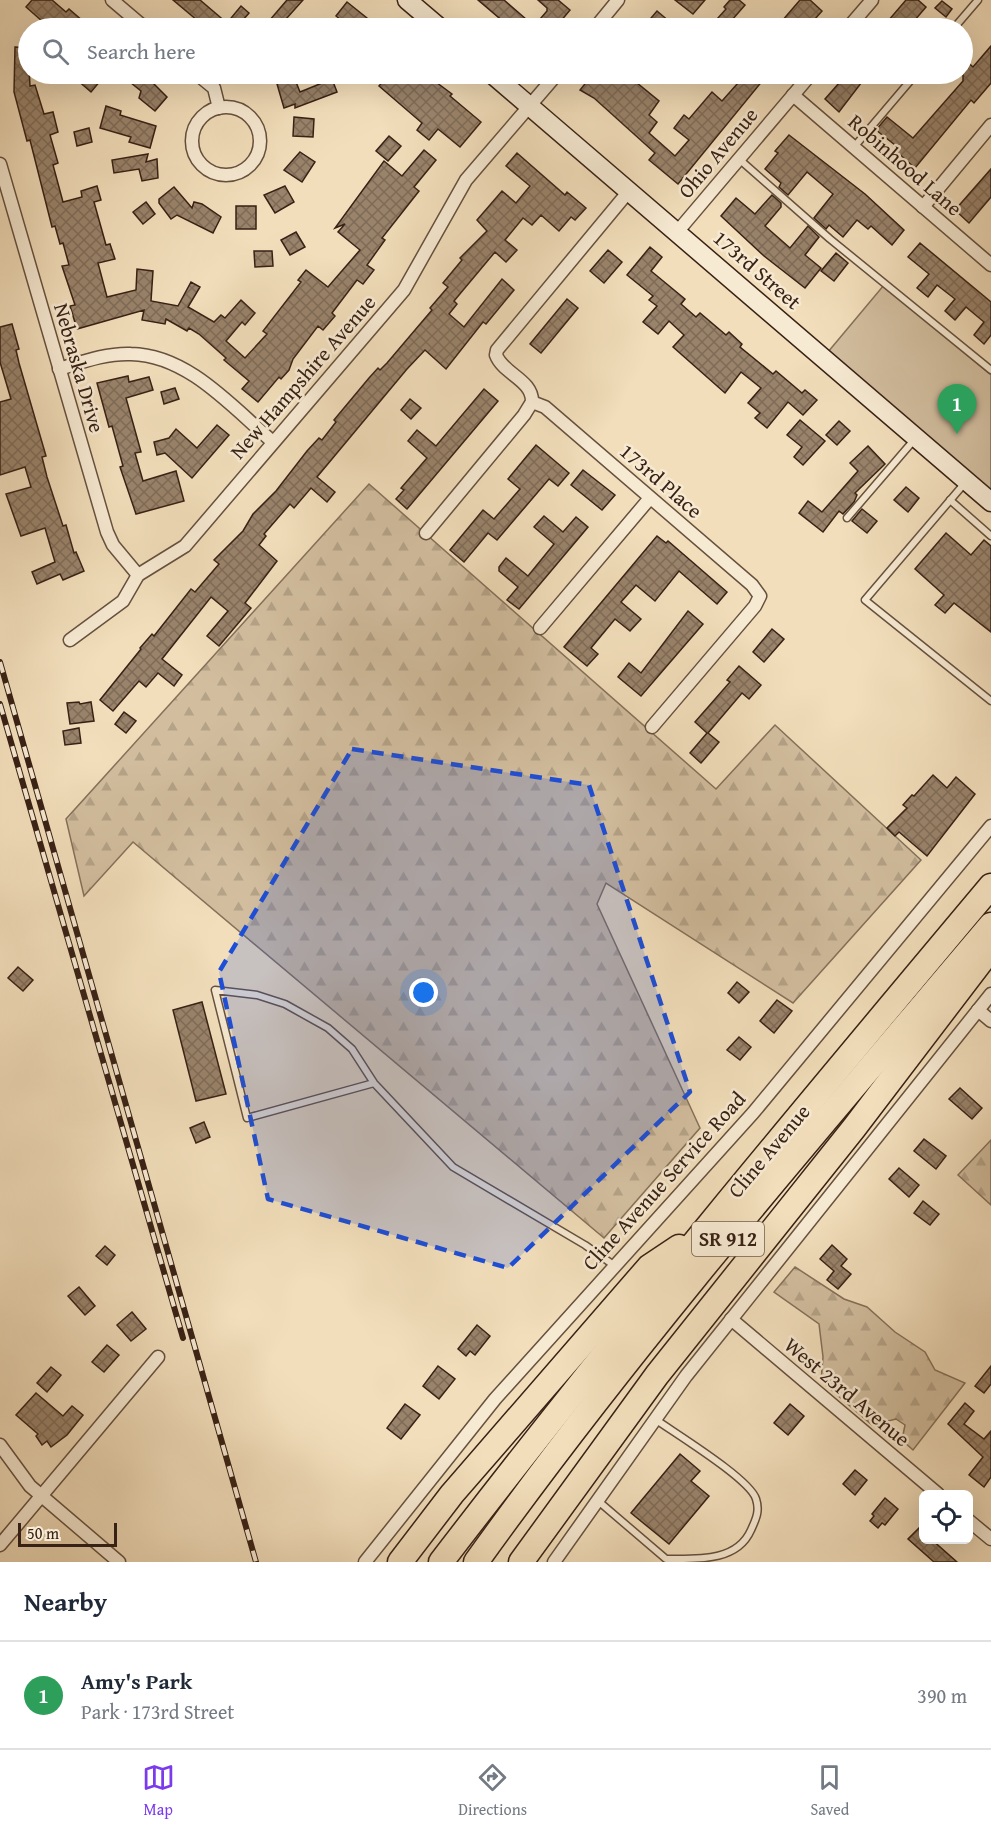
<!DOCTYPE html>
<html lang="en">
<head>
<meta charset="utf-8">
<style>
  :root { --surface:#fff; --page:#f2f2f3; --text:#1f2937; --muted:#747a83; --line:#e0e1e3; --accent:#7c3aed }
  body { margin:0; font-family:"Gentium Book Plus",serif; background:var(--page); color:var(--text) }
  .controls { position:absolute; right:18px; bottom:18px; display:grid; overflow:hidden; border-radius:9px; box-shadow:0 6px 24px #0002 }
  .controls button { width:54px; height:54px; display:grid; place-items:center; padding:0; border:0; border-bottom:2px solid var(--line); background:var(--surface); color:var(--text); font:30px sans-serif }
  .scale { position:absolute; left:18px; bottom:15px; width:99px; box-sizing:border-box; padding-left:6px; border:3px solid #382115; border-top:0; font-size:16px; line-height:21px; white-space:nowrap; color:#382115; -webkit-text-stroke:4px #f7ead3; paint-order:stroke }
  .you { position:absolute; left:424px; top:993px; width:21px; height:21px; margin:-15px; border:4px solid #fff; border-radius:50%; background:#1a73e8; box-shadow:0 0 0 9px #1a73e833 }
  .badge { display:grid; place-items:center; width:39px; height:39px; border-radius:50%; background:var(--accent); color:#fff; font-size:20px; font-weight:700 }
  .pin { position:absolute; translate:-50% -50px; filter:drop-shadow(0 2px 3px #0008) }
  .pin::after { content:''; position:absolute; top:32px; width:21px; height:18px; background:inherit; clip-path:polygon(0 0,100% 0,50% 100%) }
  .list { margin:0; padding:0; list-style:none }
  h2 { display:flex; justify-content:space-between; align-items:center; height:78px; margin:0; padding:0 24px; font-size:26px }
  h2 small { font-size:20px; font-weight:400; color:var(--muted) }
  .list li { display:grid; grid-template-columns:39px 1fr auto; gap:18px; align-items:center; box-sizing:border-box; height:108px; padding:0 24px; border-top:2px solid var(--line) }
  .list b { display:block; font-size:22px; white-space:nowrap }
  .list p { margin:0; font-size:20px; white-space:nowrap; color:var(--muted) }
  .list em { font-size:20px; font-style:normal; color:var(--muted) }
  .icon { flex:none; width:33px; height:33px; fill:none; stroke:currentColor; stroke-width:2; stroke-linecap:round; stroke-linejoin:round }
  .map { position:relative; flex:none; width:991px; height:1562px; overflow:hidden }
  .search { position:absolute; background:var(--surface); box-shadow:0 6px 24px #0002; left:18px; right:18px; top:18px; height:66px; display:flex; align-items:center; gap:15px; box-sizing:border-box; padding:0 21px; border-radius:33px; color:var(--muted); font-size:22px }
  .sheet { height:186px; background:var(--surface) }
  nav { display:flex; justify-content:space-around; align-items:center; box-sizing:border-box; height:84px; border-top:2px solid var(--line); background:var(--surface); font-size:16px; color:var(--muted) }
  nav a { display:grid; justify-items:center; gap:3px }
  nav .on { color:var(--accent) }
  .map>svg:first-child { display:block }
</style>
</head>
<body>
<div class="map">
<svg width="991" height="1562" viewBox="0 0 991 1562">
  <defs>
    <pattern id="forest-firs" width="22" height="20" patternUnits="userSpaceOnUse" patternTransform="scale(1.5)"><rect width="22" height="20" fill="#d2be9f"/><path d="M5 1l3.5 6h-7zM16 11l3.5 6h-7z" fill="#b5a388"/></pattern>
    <pattern id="building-cross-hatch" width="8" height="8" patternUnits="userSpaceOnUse" patternTransform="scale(1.5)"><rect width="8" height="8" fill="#99836b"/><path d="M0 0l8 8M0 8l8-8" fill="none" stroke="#7e6b57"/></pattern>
  </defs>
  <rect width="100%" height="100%" fill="#f2debb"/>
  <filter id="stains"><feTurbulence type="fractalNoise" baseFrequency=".00333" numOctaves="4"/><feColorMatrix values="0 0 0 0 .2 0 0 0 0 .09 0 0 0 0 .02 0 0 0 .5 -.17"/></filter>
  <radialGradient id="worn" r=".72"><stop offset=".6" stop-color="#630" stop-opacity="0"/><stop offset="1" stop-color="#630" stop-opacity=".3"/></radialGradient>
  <polygon fill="#d2be9f" stroke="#85705a" stroke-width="1.5" points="884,285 991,375 991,492 828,352"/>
  <g fill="url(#forest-firs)" stroke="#85705a" stroke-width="1.5">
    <polygon points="369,484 716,789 775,725 921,860 793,1003 606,883 597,904 700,1128 604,1238 133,842 84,896 66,819"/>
    <polygon points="991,1140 991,1205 958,1175"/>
    <polygon points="795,1267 844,1299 867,1307 895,1332 925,1352 935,1370 965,1383 913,1450 902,1440 905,1425 896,1419 872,1425 821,1381 823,1357 819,1324 774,1292"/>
  </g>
  <g fill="url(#building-cross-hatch)" stroke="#382115" stroke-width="1.5">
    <polygon points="32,0 52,0 66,12 69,9 91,28 38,28 43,22 26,7"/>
    <polygon points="173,0 200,0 227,23 241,6 249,13 236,28 192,28 198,21"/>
    <polygon points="287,0 303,0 278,28 263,28"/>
    <polygon points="478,0 504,0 534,26 547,11 547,8 538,0 558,0 570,10 560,22 556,19 548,28 511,28"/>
    <polygon points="675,0 705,0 693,14"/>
    <polygon points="730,0 739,0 745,5 725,28 709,28 726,9 724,7"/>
    <polygon points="800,0 810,0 822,11 807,28 782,28 785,24 782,21"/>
    <polygon points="906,0 918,0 926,7 914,21 924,28 882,28"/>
    <polygon points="942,1 952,9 946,17 935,8"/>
    <polygon points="347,2 367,18 376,28 351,28 336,16"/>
    <polygon points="657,11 677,28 651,28 646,24"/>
    <polygon points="991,46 991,83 974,103 971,100 915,168 897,152 900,149 876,130 887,117 913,138 963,81 963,58 973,67"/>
    <polygon points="15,47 28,48 30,86 35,85 44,114 53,112 58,132 50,135 58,163 53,165 63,202 82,197 81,191 97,186 101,200 94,202 106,245 110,244 115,259 98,263 107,297 136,290 137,269 153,271 151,301 178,306 191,282 200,287 188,307 214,322 221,315 225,318 241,300 255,313 245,325 242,322 226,341 245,358 267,334 263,331 301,282 298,280 306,270 328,287 360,250 338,232 345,224 335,228 384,161 402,176 424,150 436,160 414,187 419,191 382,238 385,240 367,265 374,270 363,284 357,280 332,313 335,316 323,330 318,326 293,359 289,370 281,379 279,377 258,402 242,389 249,381 224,360 226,358 199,334 189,328 187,331 166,319 165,324 142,320 144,310 77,329 70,306 75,305 62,266 69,265 63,243 60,244 55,226 52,227 30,140 27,141 14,92"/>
    <polygon points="81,74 106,74 91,92 76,79"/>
    <polygon points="120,74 152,74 148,78 167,97 155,111 139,98 141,91"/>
    <polygon points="390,74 425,74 452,94 450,96 481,122 460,147 438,129 429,140 417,130 422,123 379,86"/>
    <polygon points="593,74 626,74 659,101 649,115 657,122 649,133 675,156 689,140 674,128 684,115 689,119 712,92 722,101 746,74 768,74 678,184 649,160 655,153 594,98 580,90"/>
    <polygon points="847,74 868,74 839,112 825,99"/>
    <polygon points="294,77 300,92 332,79 337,92 295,108 295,104 284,108 277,84"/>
    <polygon points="106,106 121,111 120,115 156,126 150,148 129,142 131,137 100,128"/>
    <polygon points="294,117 314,119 313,137 293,136"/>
    <polygon points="89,128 92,142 77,146 74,132"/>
    <polygon points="789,135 865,194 904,230 892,245 871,226 868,229 857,220 843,237 829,225 826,229 814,218 833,194 807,172 788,195 779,187 781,183 765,169 778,153 775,151"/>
    <polygon points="389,136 401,146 388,161 376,151"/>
    <polygon points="300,152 315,162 302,182 284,170"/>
    <polygon points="517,153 565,195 567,192 586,208 575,220 571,217 559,231 541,215 532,225 523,218 505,240 517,250 506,262 495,252 454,301 457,304 449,314 464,327 502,279 514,290 486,324 483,322 446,369 425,350 407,369 317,477 335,492 327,502 311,488 294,508 290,504 264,534 266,536 259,545 277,561 245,603 251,608 219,646 207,636 228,611 211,597 162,659 182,675 174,686 158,673 146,687 139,681 113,711 100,700 141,649 140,648 152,634 154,636 191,589 195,592 219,564 214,560 243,531 253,514 276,491 307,451 319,438 322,440 336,422 334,420 369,378 378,368 380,370 387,363 432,310 430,308 448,287 443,283 462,260 460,258 487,231 477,220 502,191 516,203 530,186 506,166"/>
    <polygon points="148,154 146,162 157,159 158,178 142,181 139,169 114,173 112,160"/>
    <polygon points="991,169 991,197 969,223 955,210"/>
    <polygon points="285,186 294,202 275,213 264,195"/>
    <polygon points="174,187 192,208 194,202 202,204 221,217 213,233 177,215 171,219 159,203 159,199"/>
    <polygon points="772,195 781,203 781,207 765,226 790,248 808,226 819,237 805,255 821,268 805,288 764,256 721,216 736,198 755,214"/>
    <polygon points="146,202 155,214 143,224 133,212"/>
    <rect x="236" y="206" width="20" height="23"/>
    <polygon points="296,232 305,247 290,255 281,240"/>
    <polygon points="920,243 991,302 991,335 984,344 974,335 984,322 966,307 955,320 945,311 955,299 937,285 928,297 917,288 929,274 908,257"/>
    <polygon points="650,247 662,257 651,271 685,299 681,304 696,317 700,313 726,335 729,332 742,344 740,347 773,374 776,371 802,393 805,390 817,400 803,415 788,402 767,428 755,418 760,413 748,403 761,388 741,372 725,393 673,347 684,335 669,321 658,334 643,322 657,306 649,300 653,296 627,275"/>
    <polygon points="608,250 622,262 604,283 590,271"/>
    <polygon points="254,251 272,251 273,266 255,267"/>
    <polygon points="836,253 848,263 834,281 821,271"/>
    <polygon points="567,299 578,308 541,353 530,344"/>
    <polygon points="12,324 19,349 16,350 19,363 46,456 42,457 47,477 63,526 66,525 74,553 76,552 84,571 63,580 60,574 37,584 32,572 55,562 45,528 21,536 6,494 31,487 25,467 0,475 0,402 11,399 0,362 0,327"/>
    <polygon points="128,376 129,382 149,377 153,390 126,398 141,452 135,453 143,481 176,471 184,501 136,514 120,467 123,466 112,426 109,427 97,383"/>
    <polygon points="175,388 179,399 164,404 161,392"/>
    <polygon points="484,389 498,401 407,509 396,499 404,490 401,488 427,458 408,441 417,430 436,446"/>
    <polygon points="410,399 421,408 411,419 401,410"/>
    <polygon points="800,420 825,441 803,465 794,457 802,447 787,435"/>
    <polygon points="839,421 850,431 837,445 826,435"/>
    <polygon points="217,425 229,435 192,478 165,453 157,455 154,442 169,438 176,429 197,448"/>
    <polygon points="536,445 569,473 558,486 549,479 497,540 488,533 464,562 450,550 483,510 494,519 520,489 508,479"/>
    <polygon points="868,446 885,464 855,493 857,495 854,502 843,514 839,511 823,532 799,513 808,501 822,512 858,471 850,463"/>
    <polygon points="583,470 615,495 602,510 571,485"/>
    <polygon points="906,487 919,498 908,512 894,500"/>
    <polygon points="862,509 877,521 867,533 852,521"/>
    <polygon points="544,516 563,532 576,517 588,527 519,609 507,600 518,587 499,571 499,567 506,558 528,576 554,544 534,527"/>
    <polygon points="946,533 971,555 984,540 991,546 991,632 954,603 945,613 935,605 944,595 915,569"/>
    <polygon points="657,536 666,543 668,541 727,592 717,604 679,571 655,601 636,585 621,602 641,619 630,631 615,619 591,648 598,654 587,666 564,647"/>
    <polygon points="688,611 703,624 641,696 618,677 629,663 641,673"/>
    <polygon points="772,629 784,639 764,662 753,652"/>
    <polygon points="739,666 761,685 749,699 742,693 708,733 719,742 701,763 690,753 707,733 695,722 730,682 727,680"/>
    <polygon points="79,702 80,704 91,702 94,721 70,724 67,703"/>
    <polygon points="124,712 136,721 126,733 115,724"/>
    <polygon points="79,728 81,743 65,745 63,731"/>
    <polygon points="933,775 947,788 956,777 975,794 927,856 899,832 895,836 887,828 907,808 903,805 912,795 914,796"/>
    <polygon points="18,967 33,980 23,991 8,978"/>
    <polygon points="737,982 749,992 739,1003 728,993"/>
    <polygon points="777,1000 792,1011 774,1033 760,1021"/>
    <polygon points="202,1002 226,1094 196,1101 173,1010"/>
    <polygon points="739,1037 751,1047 740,1060 727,1050"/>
    <polygon points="960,1088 982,1108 972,1119 949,1099"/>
    <polygon points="204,1122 210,1137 196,1143 190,1128"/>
    <polygon points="924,1139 946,1156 936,1169 914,1151"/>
    <polygon points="899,1168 919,1185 909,1197 889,1179"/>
    <polygon points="923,1201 939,1214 930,1225 914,1213"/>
    <polygon points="832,1245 847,1259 841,1266 851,1274 838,1289 827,1280 834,1271 820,1259"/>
    <polygon points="105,1246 115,1255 107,1265 96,1256"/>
    <polygon points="79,1287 95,1306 85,1315 68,1296"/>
    <polygon points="132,1312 146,1329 131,1341 117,1325"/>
    <polygon points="477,1325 490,1336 475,1355 470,1351 466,1356 458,1349"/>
    <polygon points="107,1345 119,1355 104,1372 92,1362"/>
    <polygon points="438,1366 455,1379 439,1399 423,1386"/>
    <polygon points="991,1366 991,1384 984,1393 975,1386"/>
    <polygon points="51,1367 61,1375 47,1392 37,1383"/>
    <polygon points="36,1393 63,1416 72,1406 83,1415 67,1435 51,1447 47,1441 42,1445 36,1436 38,1434 16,1415"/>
    <polygon points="965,1403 974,1411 964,1424 984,1439 991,1431 991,1477 984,1487 969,1475 983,1457 948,1424"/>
    <polygon points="405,1404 420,1415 401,1439 387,1428"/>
    <polygon points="790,1404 804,1416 788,1435 774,1423"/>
    <polygon points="680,1454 700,1471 691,1481 709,1496 669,1544 631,1513"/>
    <polygon points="855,1470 867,1480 855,1495 843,1484"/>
    <polygon points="885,1498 898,1509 885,1525 882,1523 878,1528 870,1521 874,1516 872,1514"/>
    <polygon points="924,1523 924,1539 931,1539 957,1562 934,1562 908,1539"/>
  </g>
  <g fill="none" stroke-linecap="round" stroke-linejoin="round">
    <defs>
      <g id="lane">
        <polyline points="954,28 978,0"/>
        <polyline points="854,147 916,74"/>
        <polyline points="739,159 830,239 991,370"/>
        <polyline points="964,484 865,600 991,701"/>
        <polyline points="950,500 991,536"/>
        <polyline points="847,518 914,440"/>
        <polyline points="374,1083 247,1118 215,990 257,995 285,1004 328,1028 352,1049 374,1083 453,1167 585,1245 615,1266"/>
        <path d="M597 1500 666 1559C697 1559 737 1562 751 1530 756 1519 760 1511 756 1499 750 1479 676 1434 655 1419"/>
      </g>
      <g id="street">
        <polyline points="112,0 145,28"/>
        <polyline points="595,28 618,0"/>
        <polyline points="848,28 872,0"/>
        <polyline points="197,74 214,88 219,108"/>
        <polyline points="793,95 991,265"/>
        <circle cx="226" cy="141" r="34"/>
        <polyline points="0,164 107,532 113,545 138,575"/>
        <polyline points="923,207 991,125"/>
        <polyline points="678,231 811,74"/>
        <path d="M59 369C82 362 106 353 131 354 188 355 232 407 273 442"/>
        <polyline points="532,402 545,407 752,585 760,596 755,606 652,727"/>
        <path d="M426 533 524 415 532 402C533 380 503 374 496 355L497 350 629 191"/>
        <polyline points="540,628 650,498"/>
        <polyline points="70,640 123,601 138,575 185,546 404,290 466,180 557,74"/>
        <polyline points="978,1010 991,1021"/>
        <polyline points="731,1319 938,1494"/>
        <polyline points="0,1445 30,1486 119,1562"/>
        <polyline points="968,1520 991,1539"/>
        <polyline points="0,1545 158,1357"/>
        <polyline points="365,1562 495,1399 753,1113 991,826"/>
        <polyline points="554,1562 686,1376 991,994"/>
      </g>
      <g id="secondary">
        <polyline points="407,0 440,28"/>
        <polyline points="492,74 991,502"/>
      </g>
      <g id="highway">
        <polyline points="400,1562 452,1494 649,1267 679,1247"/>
        <path d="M441 1562C618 1331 804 1109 991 886"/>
        <path d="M476 1562C635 1340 815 1133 991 925"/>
        <polyline points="521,1562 657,1375 854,1128 982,960 987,948"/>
      </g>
    </defs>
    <use href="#lane" stroke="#66503e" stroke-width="9"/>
    <use href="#street" stroke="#66503e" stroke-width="15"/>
    <use href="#secondary" stroke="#382115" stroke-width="21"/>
    <use href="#highway" stroke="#382115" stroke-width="27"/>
    <use href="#lane" stroke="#f7ead3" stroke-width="6"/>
    <use href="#street" stroke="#f7ead3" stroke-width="12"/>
    <use href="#secondary" stroke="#f7ead3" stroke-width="18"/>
    <use href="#highway" stroke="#f2debb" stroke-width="24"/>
    <defs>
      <g id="rail">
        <polyline points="0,662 256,1562"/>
        <polyline points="0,704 183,1338"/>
      </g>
    </defs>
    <use href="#rail" stroke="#382115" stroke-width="6"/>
    <use href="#rail" stroke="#f7ead3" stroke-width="4" stroke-dasharray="11" stroke-linecap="butt"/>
  </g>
  <path fill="#1d4ed8" fill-opacity="0.2" stroke="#1d4ed8" stroke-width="4.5" stroke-dasharray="12 8" stroke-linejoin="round" d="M352 749 589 785 690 1092 508 1268 268 1199 219 972Z"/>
  <g text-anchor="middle" stroke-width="5" stroke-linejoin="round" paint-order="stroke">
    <rect fill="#f7ead3" stroke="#715d4e" stroke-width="1.5" x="692" y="1222" width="72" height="34" rx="4.5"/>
    <g font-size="20" font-weight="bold" fill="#382115">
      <text x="728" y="1246">SR 912</text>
    </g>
    <g font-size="21" fill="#382115" stroke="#f7ead3">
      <text transform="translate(718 153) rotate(-50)" y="7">Ohio Avenue</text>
      <text transform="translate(905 165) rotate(41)" y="7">Robinhood Lane</text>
      <text transform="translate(757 270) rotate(41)" y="7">173rd Street</text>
      <text transform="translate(79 368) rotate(74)" y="7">Nebraska Drive</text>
      <text transform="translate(303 377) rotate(-49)" y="7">New Hampshire Avenue</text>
      <text transform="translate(661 481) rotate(41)" y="7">173rd Place</text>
      <text transform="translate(769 1151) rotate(-50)" y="7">Cline Avenue</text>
      <text transform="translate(664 1181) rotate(-48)" y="7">Cline Avenue Service Road</text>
      <text transform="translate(847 1392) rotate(40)" y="7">West 23rd Avenue</text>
    </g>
  </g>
  <rect width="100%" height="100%" filter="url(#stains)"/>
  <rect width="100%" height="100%" fill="url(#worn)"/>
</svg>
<div class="controls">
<button><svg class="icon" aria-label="locate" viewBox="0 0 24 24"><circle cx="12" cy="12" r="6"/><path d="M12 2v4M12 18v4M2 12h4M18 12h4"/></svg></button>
</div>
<div class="scale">50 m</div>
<div class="you"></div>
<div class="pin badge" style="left:957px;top:434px;background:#2e9e5b">1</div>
<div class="search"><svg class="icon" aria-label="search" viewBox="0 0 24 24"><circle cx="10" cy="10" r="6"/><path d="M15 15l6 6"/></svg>Search here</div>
</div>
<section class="sheet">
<h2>Nearby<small></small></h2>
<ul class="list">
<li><span class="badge" style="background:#2e9e5b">1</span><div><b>Amy's Park</b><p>Park · 173rd Street</p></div><em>390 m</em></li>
</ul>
</section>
<nav>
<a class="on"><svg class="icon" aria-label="map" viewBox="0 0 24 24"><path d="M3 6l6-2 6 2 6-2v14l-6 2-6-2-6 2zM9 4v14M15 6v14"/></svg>Map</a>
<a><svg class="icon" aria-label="directions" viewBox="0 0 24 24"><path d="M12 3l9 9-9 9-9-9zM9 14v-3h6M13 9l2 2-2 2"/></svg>Directions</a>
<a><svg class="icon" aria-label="saved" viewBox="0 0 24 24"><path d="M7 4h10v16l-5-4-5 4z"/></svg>Saved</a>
</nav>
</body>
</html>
